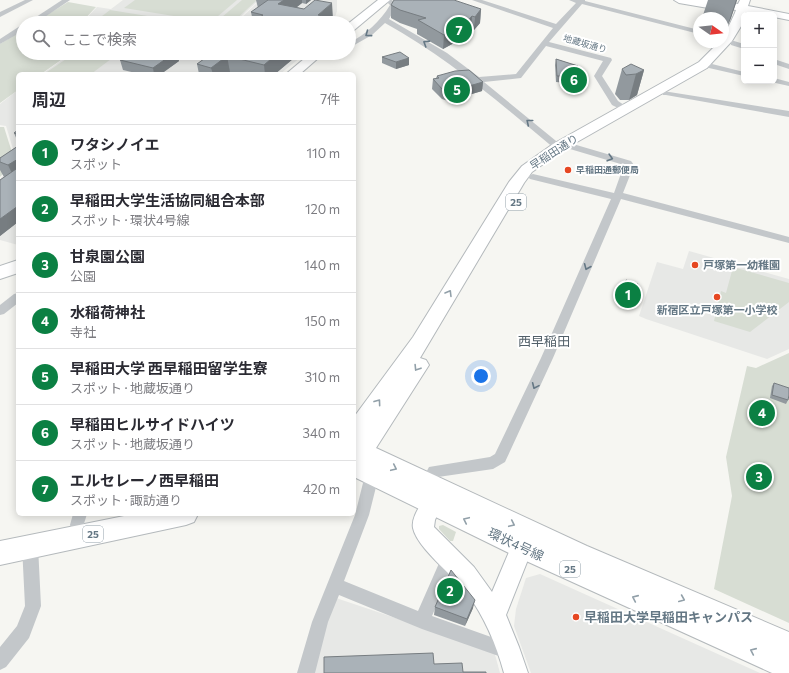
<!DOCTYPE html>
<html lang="ja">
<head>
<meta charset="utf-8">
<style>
  :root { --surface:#fff; --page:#f7f7f7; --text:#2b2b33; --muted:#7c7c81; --line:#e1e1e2; --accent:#0b8043 }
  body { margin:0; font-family:Commissioner,"Noto Sans JP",sans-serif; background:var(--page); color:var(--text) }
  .controls { position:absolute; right:12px; top:12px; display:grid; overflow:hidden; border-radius:6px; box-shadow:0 2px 10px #0003 }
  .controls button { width:36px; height:36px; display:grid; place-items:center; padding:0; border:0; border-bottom:1px solid var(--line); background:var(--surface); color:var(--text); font:20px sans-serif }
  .compass { position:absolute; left:693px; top:12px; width:36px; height:36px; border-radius:50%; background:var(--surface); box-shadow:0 2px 10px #0003; rotate:104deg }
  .you { position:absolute; left:481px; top:376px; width:14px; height:14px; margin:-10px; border:3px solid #fff; border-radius:50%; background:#1a73e8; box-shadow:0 0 0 6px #1a73e833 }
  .badge { display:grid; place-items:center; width:26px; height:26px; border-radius:50%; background:var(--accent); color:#fff; font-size:13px; font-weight:700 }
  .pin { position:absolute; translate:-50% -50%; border:2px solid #fff; box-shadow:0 1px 4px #0006 }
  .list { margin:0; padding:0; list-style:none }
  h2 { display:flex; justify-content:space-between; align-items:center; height:52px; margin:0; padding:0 16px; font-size:17px }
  h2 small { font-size:13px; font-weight:400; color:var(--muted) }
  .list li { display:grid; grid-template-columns:26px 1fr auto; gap:12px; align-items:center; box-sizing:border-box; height:56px; padding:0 16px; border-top:1px solid var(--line) }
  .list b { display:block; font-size:15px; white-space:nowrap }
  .list p { margin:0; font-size:13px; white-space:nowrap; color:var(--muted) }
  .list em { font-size:13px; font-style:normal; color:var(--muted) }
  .icon { flex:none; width:22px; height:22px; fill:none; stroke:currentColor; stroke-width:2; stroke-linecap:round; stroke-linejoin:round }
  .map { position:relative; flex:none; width:789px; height:673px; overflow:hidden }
  .search { position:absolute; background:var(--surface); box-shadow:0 2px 10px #0003; left:16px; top:16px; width:340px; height:44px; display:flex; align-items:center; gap:10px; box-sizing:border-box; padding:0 14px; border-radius:22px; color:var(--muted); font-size:15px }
  .panel { position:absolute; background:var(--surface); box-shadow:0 2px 10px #0003; left:16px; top:72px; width:340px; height:444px; border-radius:6px }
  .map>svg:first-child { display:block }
</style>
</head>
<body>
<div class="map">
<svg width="789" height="673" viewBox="0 0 789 673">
  <rect width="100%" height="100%" fill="#f6f6f2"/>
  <g fill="#e7e8e6">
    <polygon points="123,0 259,0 234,23 82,23 97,7 124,11 111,9"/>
    <polygon points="260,0 337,0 337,11 333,23 236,23"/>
    <polygon points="72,53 306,53 280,74 42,74"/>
    <polygon points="18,90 18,245 0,240 0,179 17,162 6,126 0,125 0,104"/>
    <polygon points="689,251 789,279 789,349 767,359 646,319 639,316 657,262 683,269"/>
    <polygon points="540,574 760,673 531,673 514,626 516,609 526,578"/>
    <polygon points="336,598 494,651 500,673 312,673 315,650"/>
  </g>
  <g fill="#d7ddd3">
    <polygon points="135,0 237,0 211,22 124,8"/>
    <polygon points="242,0 257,0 232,23 215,23"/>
    <polygon points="68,2 96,7 81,23 34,23"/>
    <polygon points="110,10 191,23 93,23"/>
    <polygon points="23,30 23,53 71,53 41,74 18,74 18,90 0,103 0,44"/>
    <polygon points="75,53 111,59 91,74 44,74"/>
    <polygon points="0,127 4,127 15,162 0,177"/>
    <polygon points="733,267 789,283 789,302 750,332 714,321 721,291 726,293"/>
    <polygon points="789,353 789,623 714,589 732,496 726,457 747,366 756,368"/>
    <polygon points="443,525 456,532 453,541 450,541 439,529 439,526"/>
  </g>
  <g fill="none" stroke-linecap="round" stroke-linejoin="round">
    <defs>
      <path id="secondary" d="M432 495 439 497 442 504 435 520 434 527 474 567 492 592 514 540 522 537 530 540 533 547 506 615 519 647 528 673H504C496 644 485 618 467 593 454 576 417 548 413 528 411 518 420 506 425 497Z"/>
      <g id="primary">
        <polygon points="378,0 390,0 353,31 349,32 349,23"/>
        <path d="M674 0H718L738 4 740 0H750L748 6 789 14V20L774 17V15H762L746 12 744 15 743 23 732 41 707 68 563 150 532 172 524 183 420 358 426 360 429 365 376 448 587 546 789 632V673H772L513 555 354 477V417L413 337 509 182 522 166 553 144 699 62 719 42H723C723 35 733 19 736 10L719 7 714 9 679 3Z"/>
        <polygon points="311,53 324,53 300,74 286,74"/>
        <polygon points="18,260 18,273 0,279 0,266"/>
        <polygon points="134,514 198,514 194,522 186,525 0,565 0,541"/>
      </g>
    </defs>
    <use href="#secondary" stroke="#b3b9bd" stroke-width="2"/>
    <use href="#primary" stroke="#b4b9bc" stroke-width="2"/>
    <g fill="#c3c7ca" fill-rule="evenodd">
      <polygon points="25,0 33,0 0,17 0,12"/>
      <polygon points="62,0 70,0 36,23 27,23"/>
      <path d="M385 0H392L397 5 389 19 447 53 479 77 516 74 553 28 472 0H482L556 24 576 3 569 0H585V1L699 30V34L582 4 549 42 611 58 612 60 602 76 618 101 630 109 626 112 612 105 594 76 603 61 546 46 521 78 484 82 561 145 563 147 561 149H555C500 103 448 58 385 23L372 35 349 48V43C366 34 380 22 390 5Z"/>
      <polygon points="20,26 23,26 23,31 0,44 0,39"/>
      <polygon points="731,41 734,41 744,44 744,49 731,45"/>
      <polygon points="774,59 789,64 789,69 774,64"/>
      <polygon points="709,64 712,64 744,72 744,76 709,68"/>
      <polygon points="774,78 789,82 789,86 771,82 774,81"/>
      <polygon points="663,91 789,111 789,117 666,95 663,95 662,93"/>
      <polygon points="573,144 631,161 634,165 623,193 789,237 789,243 621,199 553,358 505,462 493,469 438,477 432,488 427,490 422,488 420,484 429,467 490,457 495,454 541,358 611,199 530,179 528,177 530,175 533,174 614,193 624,165 570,149 568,147 570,145"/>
      <polygon points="18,293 18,303 4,314 0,315 0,305 14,294"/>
      <polygon points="372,469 377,471 379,475 369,515 344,581 418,611 444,552 449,550 454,552 457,557 432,616 516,646 518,652 516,658 510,660 422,629 339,595 328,622 315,673 297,673 312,622 355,515 365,475 367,471"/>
      <polygon points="73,514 87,514 82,530 77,532 72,530 70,525"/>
      <polygon points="30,539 35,541 38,546 41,606 29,638 6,667 0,670 0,647 17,626 25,606 22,546 25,541"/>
    </g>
    <use href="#secondary" fill="#fff" fill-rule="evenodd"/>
    <use href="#primary" fill="#fff" fill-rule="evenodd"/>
  </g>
  <g fill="#92999e">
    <polygon points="256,0 311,0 306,4 302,3 297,7 333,19 328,23 252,23 253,22 251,12 258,8"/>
    <polygon points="708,0 737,0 731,18 727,27 723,26 723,18 702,18"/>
    <polygon points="391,5 481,9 480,23 474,30 471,30 465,37 443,49 417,34 417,29 400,23 391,18"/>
    <polygon points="131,53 177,53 179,61 161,74 140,74 123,70 120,60"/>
    <polygon points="212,53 300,53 275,74 237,74 230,72 228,74 199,74 197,64"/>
    <polygon points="382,57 409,58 409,65 396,69 382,63"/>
    <polygon points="556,59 578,66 577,72 566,83 556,82 555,65"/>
    <polygon points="622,69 644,70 637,95 629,100 620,100 615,94"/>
    <polygon points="437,76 483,82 482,91 448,101 442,99 432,89 433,79 436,78"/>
    <polygon points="18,130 18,142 14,133"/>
    <polygon points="18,146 18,222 0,236 0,180 4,177 0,170 0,158"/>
    <polygon points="626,280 638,284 632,302 620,298"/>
    <polygon points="774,383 788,400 786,404 770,398 772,386"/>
    <polygon points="435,607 473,608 465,626 434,615"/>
  </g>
  <g fill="#777d81">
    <polygon points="284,0 302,0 302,3 280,20 278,4"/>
    <polygon points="306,0 311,0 306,4"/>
    <polygon points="736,0 737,0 731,18 727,27"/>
    <polygon points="332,3 333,19 328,23 319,23 318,15"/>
    <polygon points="481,9 480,23 474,30 475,17"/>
    <polygon points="472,16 471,30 465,37 443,49 444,35"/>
    <polygon points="174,53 177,53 179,61 161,74 154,74 153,68"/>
    <polygon points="278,53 300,53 275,74 265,74 264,65"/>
    <polygon points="227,56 230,72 228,74 213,74 211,68"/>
    <polygon points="409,58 409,65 396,69 396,62"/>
    <polygon points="578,66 577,72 566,83 567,76"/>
    <polygon points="644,70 637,95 629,100 636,74"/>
    <polygon points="483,82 482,91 448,101 448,92"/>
    <polygon points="18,159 18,180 16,182 8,165"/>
    <polygon points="18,206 18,222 0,236 0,219"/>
    <polygon points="475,600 473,608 465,626 467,619"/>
  </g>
  <g fill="#aab2b8" stroke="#777d81">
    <polygon points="268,0 284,0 278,4 304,9 315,0 332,3 318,15 327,17 320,23 252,23 263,15 251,12"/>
    <polygon points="394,0 454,0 481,9 475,17 472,16 466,23 444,35 418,20 426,18 400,10 391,5"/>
    <polygon points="400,52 409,58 396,62 382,57"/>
    <polygon points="131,53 174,53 153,68 120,60"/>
    <polygon points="212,53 278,53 264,65 227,56 211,68 197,64"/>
    <polygon points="556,59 578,66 567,76 557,76"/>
    <polygon points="631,64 644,70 636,74 626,75 622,69"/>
    <polygon points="469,70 483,82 448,92 443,90 433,79 439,78 437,76 455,71"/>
    <polygon points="18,130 18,134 14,133"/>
    <polygon points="18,146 18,159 8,165 0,162 0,158"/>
    <polygon points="16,169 18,169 18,206 0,219 0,180"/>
    <polygon points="626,280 638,284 634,295 622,291"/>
    <polygon points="774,383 789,388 789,395 788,400 772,395"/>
    <polygon points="451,570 475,600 467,619 435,607"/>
    <polygon points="433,653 434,664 462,663 463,672 486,672 486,673 324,673 324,657"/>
  </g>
  <defs><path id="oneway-chevron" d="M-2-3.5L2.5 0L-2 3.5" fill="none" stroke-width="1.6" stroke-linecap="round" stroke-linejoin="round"/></defs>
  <g stroke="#647784">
    <use href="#oneway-chevron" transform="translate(368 34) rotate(144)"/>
    <use href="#oneway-chevron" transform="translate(426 43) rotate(-148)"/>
    <use href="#oneway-chevron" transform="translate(529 122) rotate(-141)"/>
    <use href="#oneway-chevron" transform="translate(610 158) rotate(16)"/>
    <use href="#oneway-chevron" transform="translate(587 267) rotate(113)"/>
    <use href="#oneway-chevron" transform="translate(535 386) rotate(114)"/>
  </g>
  <g stroke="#92a0a9">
    <use href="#oneway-chevron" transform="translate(449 293) rotate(-59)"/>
    <use href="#oneway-chevron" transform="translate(417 368) rotate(122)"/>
    <use href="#oneway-chevron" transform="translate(378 402) rotate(-54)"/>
    <use href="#oneway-chevron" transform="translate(394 468) rotate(25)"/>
    <use href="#oneway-chevron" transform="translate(466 520) rotate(-155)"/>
    <use href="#oneway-chevron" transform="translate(512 524) rotate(25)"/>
    <use href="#oneway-chevron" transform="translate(635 598) rotate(-156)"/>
    <use href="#oneway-chevron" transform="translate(682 599) rotate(23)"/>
    <use href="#oneway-chevron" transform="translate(753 651) rotate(-156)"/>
  </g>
  <g fill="#e64722" stroke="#fff" stroke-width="1.5">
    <circle cx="568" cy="170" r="4"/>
    <circle cx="695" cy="265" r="4"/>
    <circle cx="717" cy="297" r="4"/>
    <circle cx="576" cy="617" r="4"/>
  </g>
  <g text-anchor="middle" stroke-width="4" stroke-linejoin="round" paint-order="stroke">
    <g font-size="9" fill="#647784" stroke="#fff">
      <text transform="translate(585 44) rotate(16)" y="3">地蔵坂通り</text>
    </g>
    <g font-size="9" font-weight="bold" fill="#647784" stroke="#fff" text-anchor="start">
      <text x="576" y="173">早稲田通郵便局</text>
    </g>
    <g fill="#fff" stroke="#92a0a9" stroke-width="1">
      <rect x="506" y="194" width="20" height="16" rx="3"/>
      <rect x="83" y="526" width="20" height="16" rx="3"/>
      <rect x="560" y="561" width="20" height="16" rx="3"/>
    </g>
    <g font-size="10" font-weight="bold" fill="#647784">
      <text x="516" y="206">25</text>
      <text x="93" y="538">25</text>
      <text x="570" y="573">25</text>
    </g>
    <g font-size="11" fill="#647784" stroke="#fff">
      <text transform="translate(554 152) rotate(-33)" y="4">早稲田通り</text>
    </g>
    <g font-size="11" font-weight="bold" fill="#647784" stroke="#fff" text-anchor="start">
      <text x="703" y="269">戸塚第一幼稚園</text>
      <text x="717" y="314" text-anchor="middle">新宿区立戸塚第一小学校</text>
    </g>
    <g font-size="13" fill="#526069" stroke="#fff">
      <text x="544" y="346">西早稲田</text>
    </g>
    <g font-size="13" fill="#647784" stroke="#fff">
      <text transform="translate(516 544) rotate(25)" y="5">環状4号線</text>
    </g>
    <g font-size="13" font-weight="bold" fill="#647784" stroke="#fff" text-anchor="start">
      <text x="584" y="622">早稲田大学早稲田キャンパス</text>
    </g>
  </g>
</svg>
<div class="controls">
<button>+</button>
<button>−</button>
</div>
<svg class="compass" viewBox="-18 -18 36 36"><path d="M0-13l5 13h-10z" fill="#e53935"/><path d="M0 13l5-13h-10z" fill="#7c7c81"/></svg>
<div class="you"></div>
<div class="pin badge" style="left:628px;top:295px">1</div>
<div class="pin badge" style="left:450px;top:591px">2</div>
<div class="pin badge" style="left:759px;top:477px">3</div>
<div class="pin badge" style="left:762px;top:413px">4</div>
<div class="pin badge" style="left:457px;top:90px">5</div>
<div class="pin badge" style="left:574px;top:80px">6</div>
<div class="pin badge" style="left:459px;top:30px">7</div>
<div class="search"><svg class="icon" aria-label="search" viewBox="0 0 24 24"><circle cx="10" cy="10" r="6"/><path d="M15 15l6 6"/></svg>ここで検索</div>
<section class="panel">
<h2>周辺<small>7件</small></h2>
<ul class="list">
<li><span class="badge">1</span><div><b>ワタシノイエ</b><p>スポット</p></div><em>110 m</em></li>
<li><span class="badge">2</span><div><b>早稲田大学生活協同組合本部</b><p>スポット · 環状4号線</p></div><em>120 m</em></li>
<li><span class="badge">3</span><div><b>甘泉園公園</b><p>公園</p></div><em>140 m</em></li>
<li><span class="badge">4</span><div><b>水稲荷神社</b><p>寺社</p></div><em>150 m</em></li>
<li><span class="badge">5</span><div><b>早稲田大学 西早稲田留学生寮</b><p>スポット · 地蔵坂通り</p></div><em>310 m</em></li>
<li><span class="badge">6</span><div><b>早稲田ヒルサイドハイツ</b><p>スポット · 地蔵坂通り</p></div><em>340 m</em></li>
<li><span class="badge">7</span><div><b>エルセレーノ西早稲田</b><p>スポット · 諏訪通り</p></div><em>420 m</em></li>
</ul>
</section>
</div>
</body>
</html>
